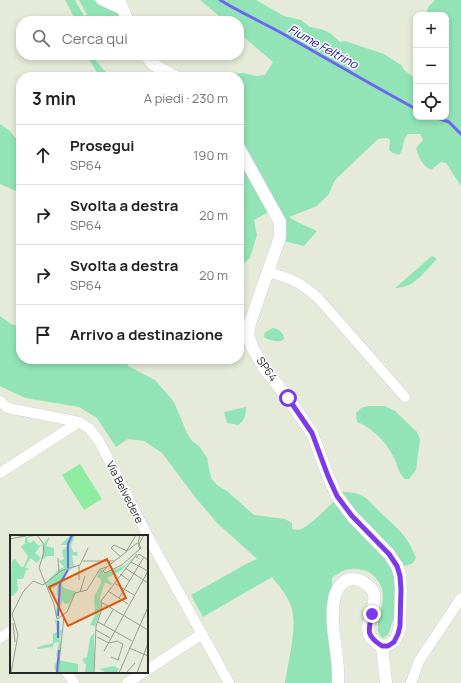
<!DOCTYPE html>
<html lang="it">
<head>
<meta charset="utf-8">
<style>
  :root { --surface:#fff; --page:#f2f2f2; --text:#202124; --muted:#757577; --line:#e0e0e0 }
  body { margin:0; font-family:Manrope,sans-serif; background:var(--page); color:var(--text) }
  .controls { position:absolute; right:12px; top:12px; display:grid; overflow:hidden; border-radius:8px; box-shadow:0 2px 6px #0003 }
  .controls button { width:36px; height:36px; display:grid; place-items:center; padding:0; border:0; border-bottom:1px solid var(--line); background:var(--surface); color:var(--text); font:20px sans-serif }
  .stop { position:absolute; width:12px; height:12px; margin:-9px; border:3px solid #7c3aed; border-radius:50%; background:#fff }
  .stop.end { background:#7c3aed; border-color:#fff; box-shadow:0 1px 4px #0008 }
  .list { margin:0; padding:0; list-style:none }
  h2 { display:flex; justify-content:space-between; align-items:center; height:52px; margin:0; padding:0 16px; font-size:17px }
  h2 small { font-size:13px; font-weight:400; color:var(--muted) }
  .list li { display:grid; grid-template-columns:26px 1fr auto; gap:12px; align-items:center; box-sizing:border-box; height:60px; padding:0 16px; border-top:1px solid var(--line) }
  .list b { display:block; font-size:15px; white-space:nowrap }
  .list p { margin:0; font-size:13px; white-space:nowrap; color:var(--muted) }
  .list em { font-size:13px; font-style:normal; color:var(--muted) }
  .icon { flex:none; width:22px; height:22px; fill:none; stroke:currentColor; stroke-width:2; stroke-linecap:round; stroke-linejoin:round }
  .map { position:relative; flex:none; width:461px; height:683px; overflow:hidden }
  .search { position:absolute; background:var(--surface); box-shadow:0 2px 6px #0003; left:16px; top:16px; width:228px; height:44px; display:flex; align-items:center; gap:10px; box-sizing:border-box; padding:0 14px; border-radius:16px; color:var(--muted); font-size:15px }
  .panel { position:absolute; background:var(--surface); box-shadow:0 2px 6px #0003; left:16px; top:72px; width:228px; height:292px; border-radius:16px }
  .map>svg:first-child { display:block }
</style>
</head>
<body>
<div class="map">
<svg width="461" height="683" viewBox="0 0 461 683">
  <rect width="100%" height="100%" fill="#e5ebd8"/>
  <g fill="#92e4b6">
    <polygon points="65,0 75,0 84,16 87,15 79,0 94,0 121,12 125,21 75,21 70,9"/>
    <path d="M200 0H256L284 16 301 20 310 27 321 29 330 33 340 42 345 41 384 54 401 65 404 70 416 79V117H446V15H425L429 6 435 0H461V186L446 163 441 162 431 170C422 165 419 158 416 148L423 140 420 134H408C401 142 405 147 399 155L393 153 389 150 390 140 387 138 378 139 335 180 329 194 317 206 289 217 297 222 317 231 304 246 284 241 263 179 239 138V77H229L227 75 243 73 256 76 265 75 273 62 239 33V21H225Z"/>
    <polygon points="86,55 91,55 110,77 100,77"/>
    <polygon points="0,124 10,131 21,145 21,191 16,191 0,184"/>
    <polygon points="246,169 270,211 254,220 257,235 250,258 239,267 239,180"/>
    <path d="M432 256 437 259C425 271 413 289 395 288Z"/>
    <path d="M0 316 11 324 21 327V359H120L130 367 155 380 174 402 187 433 192 441 199 446 207 458 211 478 217 485 227 491 254 515 285 519 292 523V529C293 529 297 530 298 530 307 529 329 506 335 500L391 563 396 572 395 615 388 635 382 638 378 632C376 614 390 598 378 581 375 576 369 571 363 570 350 567 342 570 332 578L336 683H285C288 661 298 628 291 606 287 595 279 586 272 577L203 617 191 595 246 564 257 559 217 523 195 497 162 453 144 441 128 439 116 447 97 418 79 407 25 398 0 386Z"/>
    <path d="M273 328C279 329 284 333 284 339 279 343 270 341 264 337V335L265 332Z"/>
    <path d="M368 406H385L395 411 417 432 420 439 417 462 416 470 409 479H405C399 474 398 467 395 460 388 444 373 428 357 422L356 413 361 408Z"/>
    <path d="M246 407C246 415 245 420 238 425L227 423 224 412Z"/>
    <path d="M341 492C349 492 355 492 362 496 367 498 370 502 374 506 393 526 405 530 416 558L413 563 405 566 357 514Z"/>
  </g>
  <polygon fill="#8deca0" points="80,464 102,499 84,510 62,475"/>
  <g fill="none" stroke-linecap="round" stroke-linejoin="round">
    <g stroke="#6c66f2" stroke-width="3">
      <path d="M220 0C241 13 264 23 285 35 329 60 372 85 416 109"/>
      <polyline points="435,117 449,122 461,134"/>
    </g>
    <defs>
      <g id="minor">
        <polyline points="101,0 123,10"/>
        <path d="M268 272C293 279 300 282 319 299L405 397"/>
        <polyline points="0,401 8,408 79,422 90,429 100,443 151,542 229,683"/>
        <polyline points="0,473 79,422"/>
        <polyline points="0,638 11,631"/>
        <polyline points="147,670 202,634"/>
        <polyline points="67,672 74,683"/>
        <polyline points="127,683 144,672"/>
        <polyline points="411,683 419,661 461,598"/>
      </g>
      <g id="tertiary">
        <polyline points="119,0 128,21"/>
        <polyline points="145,55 153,64 175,77"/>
        <path d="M239 148 280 222V237L250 323 248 335 252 347 264 368 288 398 312 433 328 476 337 496 352 516 389 554 397 566 400 576 401 589 400 626 398 634 394 642 388 645 382 646C376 643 371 640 369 634 364 618 385 597 367 585 363 581 359 579 353 579 343 578 335 591 334 600 329 627 340 656 338 683"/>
        <polyline points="382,646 386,683"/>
      </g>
    </defs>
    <use href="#minor" stroke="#d9cee2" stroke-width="11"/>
    <use href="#tertiary" stroke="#d9cee2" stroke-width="13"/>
    <use href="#minor" stroke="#fff" stroke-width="10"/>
    <use href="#tertiary" stroke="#fff" stroke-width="12"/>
  </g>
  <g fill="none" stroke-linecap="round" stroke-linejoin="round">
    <path stroke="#7c3aed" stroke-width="5" d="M288 398 312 433 328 476 337 496 352 516 389 554 397 566 400 576 401 589 400 626 398 634 394 642 388 646H382C366 636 368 631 372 614"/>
  </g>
  <g text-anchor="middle" stroke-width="3" stroke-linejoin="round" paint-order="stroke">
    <g font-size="11" fill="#282828" stroke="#fff">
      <text transform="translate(267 369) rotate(55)" y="4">SP64</text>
      <text transform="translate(125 492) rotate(63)" y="4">Via Belvedere</text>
    </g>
    <g font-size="12" font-style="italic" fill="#1a099b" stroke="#fff">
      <text transform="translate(323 47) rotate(29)" y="4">Fiume Feltrino</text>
    </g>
  </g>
  <g transform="translate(10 535)">
    <rect width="138" height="138" fill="#e5ebd8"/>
    <path d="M21 0H27L17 3 18 7 21 8 23 5 29 11 32 9 25 18 31 23 27 28 20 23 15 33 20 34 16 35 13 44H7L8 55 3 61H0L2 26 5 24 11 32 14 31 18 21 11 12 15 8V3ZM61 0H65L61 11 63 17H67L68 21 62 20 64 32 58 36 52 50 54 53 67 57 60 66 58 75 59 68 55 69 52 66 48 84 45 76 48 71 47 51 39 55 36 48 48 35 54 32 49 26 54 24 52 16 58 10H50ZM40 1 36 11 44 13V21H37L32 25 33 9ZM125 21 112 35 97 43 102 49 101 50 95 47 90 61 91 75 85 91 80 90 85 80 84 62 91 48V44L87 42 90 35 93 34V39L114 31ZM45 85H48L50 87V96L53 93 50 102 51 114 46 122 49 107 44 108 42 115V112L27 114V112L43 108V99L47 97ZM84 98V138H75L76 130 72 124 77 122 80 103ZM47 125V133L48 125 68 129V138H46L44 131ZM104 131 109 134 107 138H97L89 134Z" fill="#92e4b6"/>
    <path fill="none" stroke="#6c66f2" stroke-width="2" d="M58 33V9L62 0M48 81 50 48 58 35M48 86V103M47 137 49 115"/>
    <path fill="none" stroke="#999d92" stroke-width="1" d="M27 0 33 8 34 17 29 33 44 69 47 84 57 77 65 58 77 55 90 34 97 32 93 36 95 38 112 30 131 13M0 4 20 0M131 13 129 9 134 0M130 14 128 9 130 0M117 16 127 8M111 22 101 13 104 10 117 16M48 23 49 38M126 23 129 19 138 25M73 26H104M121 27 138 36M97 32 116 17 126 0M115 33 138 48M110 39 120 46M69 45V30M104 48 124 60M98 56 118 69M70 57 75 41M109 63 134 22M91 67 138 95M88 87 122 106M3 88 5 107M94 90 103 75M86 95 100 103M87 102 99 108 107 106 113 109 108 125 101 122M119 113 138 121M94 116 138 36M1 138 8 100 2 79 13 57 23 46 33 50 51 36 70 30 78 13M48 138 54 81M84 138 86 91 92 74 91 66 127 19M109 138 138 72M116 138 125 128M127 138 138 108"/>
    <path fill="#de570d" fill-opacity="0.15" stroke="#de570d" stroke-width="2" d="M97 24 116 63 58 91 39 52Z"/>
    <rect width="138" height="138" fill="none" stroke="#282828" stroke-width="2"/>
  </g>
</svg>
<div class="controls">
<button>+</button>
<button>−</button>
<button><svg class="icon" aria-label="locate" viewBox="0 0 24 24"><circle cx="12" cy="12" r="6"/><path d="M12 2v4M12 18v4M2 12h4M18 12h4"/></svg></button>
</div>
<div class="stop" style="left:288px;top:398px"></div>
<div class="stop end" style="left:372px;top:614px"></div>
<div class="search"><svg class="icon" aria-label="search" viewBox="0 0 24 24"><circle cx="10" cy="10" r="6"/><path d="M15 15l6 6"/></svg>Cerca qui</div>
<section class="panel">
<h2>3 min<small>A piedi · 230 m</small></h2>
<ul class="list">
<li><svg class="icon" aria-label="ahead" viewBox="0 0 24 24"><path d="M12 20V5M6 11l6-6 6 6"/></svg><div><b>Prosegui</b><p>SP64</p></div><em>190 m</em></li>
<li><svg class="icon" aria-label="right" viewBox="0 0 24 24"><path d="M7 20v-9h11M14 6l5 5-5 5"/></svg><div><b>Svolta a destra</b><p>SP64</p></div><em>20 m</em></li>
<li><svg class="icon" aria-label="right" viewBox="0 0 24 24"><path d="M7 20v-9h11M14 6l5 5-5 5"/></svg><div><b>Svolta a destra</b><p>SP64</p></div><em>20 m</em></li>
<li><svg class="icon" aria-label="arrive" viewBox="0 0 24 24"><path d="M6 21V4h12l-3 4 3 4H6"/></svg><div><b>Arrivo a destinazione</b></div></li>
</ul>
</section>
</div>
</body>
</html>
